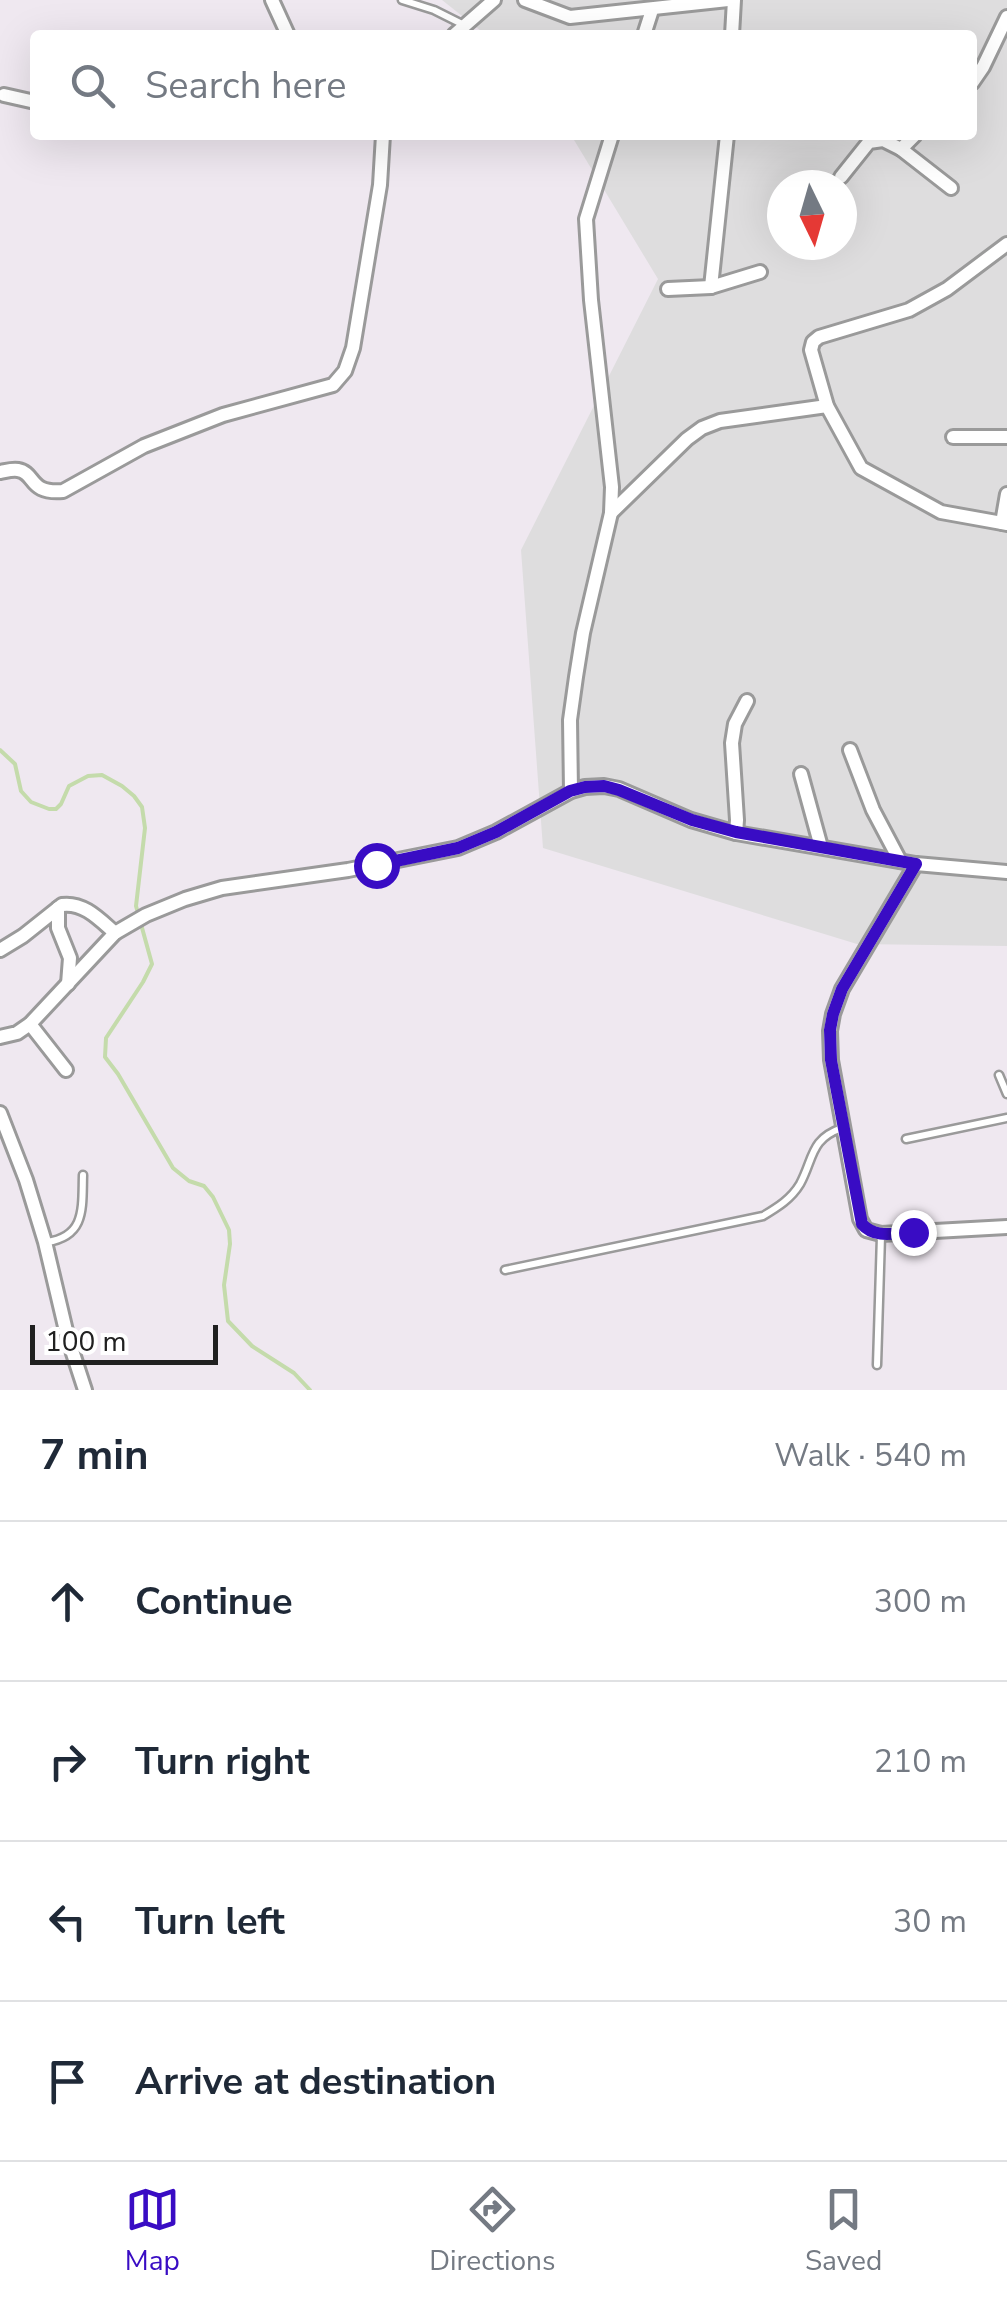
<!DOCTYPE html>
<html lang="en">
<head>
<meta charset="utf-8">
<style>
  :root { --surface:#fff; --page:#f6f6f7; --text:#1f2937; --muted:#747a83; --line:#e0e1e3; --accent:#390cc4 }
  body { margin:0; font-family:"Nunito Sans",sans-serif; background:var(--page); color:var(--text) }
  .compass { position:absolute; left:767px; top:170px; width:90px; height:90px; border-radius:50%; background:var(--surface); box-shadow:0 10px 40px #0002; rotate:175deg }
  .scale { position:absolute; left:30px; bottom:25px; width:188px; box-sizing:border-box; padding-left:10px; border:5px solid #202020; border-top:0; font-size:28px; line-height:35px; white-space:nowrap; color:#202020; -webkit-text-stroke:8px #fff; paint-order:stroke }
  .stop { position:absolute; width:30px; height:30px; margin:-22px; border:8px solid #390cc4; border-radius:50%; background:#fff }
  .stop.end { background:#390cc4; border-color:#fff; box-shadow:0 2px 10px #0008 }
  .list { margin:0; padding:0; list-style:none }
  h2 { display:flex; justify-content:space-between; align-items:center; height:130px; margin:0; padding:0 40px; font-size:42px }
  h2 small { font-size:32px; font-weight:400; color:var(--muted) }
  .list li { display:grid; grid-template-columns:65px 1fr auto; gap:30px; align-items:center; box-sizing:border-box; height:160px; padding:0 40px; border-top:2px solid var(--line) }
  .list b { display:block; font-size:38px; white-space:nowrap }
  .list em { font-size:32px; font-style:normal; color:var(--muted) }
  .icon { flex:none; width:55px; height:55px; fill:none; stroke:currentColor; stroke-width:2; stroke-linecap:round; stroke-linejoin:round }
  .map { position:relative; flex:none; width:1007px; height:1390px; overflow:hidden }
  .search { position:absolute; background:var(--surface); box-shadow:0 10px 40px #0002; left:30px; right:30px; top:30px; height:110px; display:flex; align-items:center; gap:25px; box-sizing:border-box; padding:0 35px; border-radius:10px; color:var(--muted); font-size:38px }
  .sheet { height:770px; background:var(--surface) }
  nav { display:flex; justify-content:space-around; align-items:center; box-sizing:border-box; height:140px; border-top:2px solid var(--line); background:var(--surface); font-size:28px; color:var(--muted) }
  nav a { display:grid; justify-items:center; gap:5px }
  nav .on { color:var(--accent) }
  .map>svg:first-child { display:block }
</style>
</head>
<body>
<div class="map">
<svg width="1007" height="1390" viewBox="0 0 1007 1390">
  <rect width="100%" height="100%" fill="#efe8f0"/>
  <path fill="#deddde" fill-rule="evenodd" d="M442 0H1007V946L857 944 543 848 521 550 658 279 571 135H972V35H486ZM782 185H842V245H782Z"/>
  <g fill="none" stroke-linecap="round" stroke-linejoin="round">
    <polyline stroke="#c4dbab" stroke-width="4" points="0,750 15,764 21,791 31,802 49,809 56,809 61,804 69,786 88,776 102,775 122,786 134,796 142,807 145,828 136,906 152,964 143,982 106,1038 105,1057 118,1074 173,1168 189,1181 204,1186 213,1197 229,1230 230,1244 224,1285 228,1321 252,1346 294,1373 310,1390"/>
    <defs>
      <g id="lane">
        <polyline points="402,0 434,10 464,25"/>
        <polyline points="999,1075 1007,1094"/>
        <polyline points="906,1139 1007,1118"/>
        <path d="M47 1242C86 1236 82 1208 83 1175"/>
        <path d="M505 1270 763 1216C778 1207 791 1199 800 1184 814 1158 810 1139 842 1128"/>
        <polyline points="877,1365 881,1236"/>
      </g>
      <g id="street">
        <polyline points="272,0 288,35"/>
        <polyline points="525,0 570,17 728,0"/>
        <polyline points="454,35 494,0"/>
        <polyline points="644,35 652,10"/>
        <polyline points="732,35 734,0"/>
        <polyline points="972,83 983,67 1007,17"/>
        <polyline points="4,95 35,102"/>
        <polyline points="915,135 901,149 951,188"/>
        <polyline points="841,177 869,142 883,140 901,149"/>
        <polyline points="711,287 727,135"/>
        <polyline points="668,289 711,287 760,272"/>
        <polyline points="953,437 1007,437"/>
        <path d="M0 472C6 471 12 469 18 470 36 473 28 494 63 491L144 446 223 415 333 385 345 371 353 348 380 185 383 135"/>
        <polyline points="1007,494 1002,523 1007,524"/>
        <polyline points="611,513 687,439 702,428 720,421 827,406"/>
        <polyline points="1002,523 941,512 861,468 827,406 811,350 813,342 819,337 909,310 947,289 1007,244"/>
        <polyline points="850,750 873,810 900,861"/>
        <polyline points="801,774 821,847"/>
        <polyline points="571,791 570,720 576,677 583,633 611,513 612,487 591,300 586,219 612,135"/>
        <polyline points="736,833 737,820 732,743 735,724 747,701"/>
        <polyline points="916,864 842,989 833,1014 830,1031 831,1060 860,1219 866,1230 881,1234 1007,1227"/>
        <polyline points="58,908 58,928 70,958 68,984"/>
        <path d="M0 950 23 936 62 905C84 902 100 920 115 933"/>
        <polyline points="30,1024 66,1070"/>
        <polyline points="0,1037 17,1033 30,1024 115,933 146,915 185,899 222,888 348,870 458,848 496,832 571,791 585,787 604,786 619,789 691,820 736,833 916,864 1007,872"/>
        <polyline points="0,1113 26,1180 45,1242 67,1335 85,1390"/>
      </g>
    </defs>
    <use href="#lane" stroke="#9a9a9a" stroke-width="11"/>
    <use href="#street" stroke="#9a9a9a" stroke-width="18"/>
    <use href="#lane" stroke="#fff" stroke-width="6"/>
    <use href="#street" stroke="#fff" stroke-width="12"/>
  </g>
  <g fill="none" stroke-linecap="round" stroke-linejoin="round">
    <path stroke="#390cc4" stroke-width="12" d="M376 865 458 848 496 832 570 791 585 787 604 786 619 790 692 820 736 832 916 864 842 989 833 1014 830 1030 831 1060 862 1224C875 1239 895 1233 913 1232"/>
  </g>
</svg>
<svg class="compass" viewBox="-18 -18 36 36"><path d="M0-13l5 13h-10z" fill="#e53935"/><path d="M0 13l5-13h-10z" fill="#747a83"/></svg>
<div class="scale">100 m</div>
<div class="stop" style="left:376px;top:865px"></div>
<div class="stop end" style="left:913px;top:1232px"></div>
<div class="search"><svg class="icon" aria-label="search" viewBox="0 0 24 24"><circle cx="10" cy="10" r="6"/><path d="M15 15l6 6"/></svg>Search here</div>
</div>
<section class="sheet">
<h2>7 min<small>Walk · 540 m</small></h2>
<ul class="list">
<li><svg class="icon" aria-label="ahead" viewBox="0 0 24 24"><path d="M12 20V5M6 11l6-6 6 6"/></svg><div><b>Continue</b></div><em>300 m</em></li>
<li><svg class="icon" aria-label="right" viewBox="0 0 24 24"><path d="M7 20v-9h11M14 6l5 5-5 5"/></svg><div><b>Turn right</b></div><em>210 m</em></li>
<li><svg class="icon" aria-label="left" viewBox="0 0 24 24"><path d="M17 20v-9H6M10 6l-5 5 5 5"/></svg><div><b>Turn left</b></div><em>30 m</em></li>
<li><svg class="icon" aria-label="arrive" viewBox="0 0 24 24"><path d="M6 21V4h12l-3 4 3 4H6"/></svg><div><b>Arrive at destination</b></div></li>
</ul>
</section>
<nav>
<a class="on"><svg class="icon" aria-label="map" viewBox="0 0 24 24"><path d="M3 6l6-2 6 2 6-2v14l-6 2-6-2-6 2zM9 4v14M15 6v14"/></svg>Map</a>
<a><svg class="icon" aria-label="directions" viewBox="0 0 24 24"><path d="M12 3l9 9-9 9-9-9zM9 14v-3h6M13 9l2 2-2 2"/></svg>Directions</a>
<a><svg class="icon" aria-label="saved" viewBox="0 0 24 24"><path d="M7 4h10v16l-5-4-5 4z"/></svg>Saved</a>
</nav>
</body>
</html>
